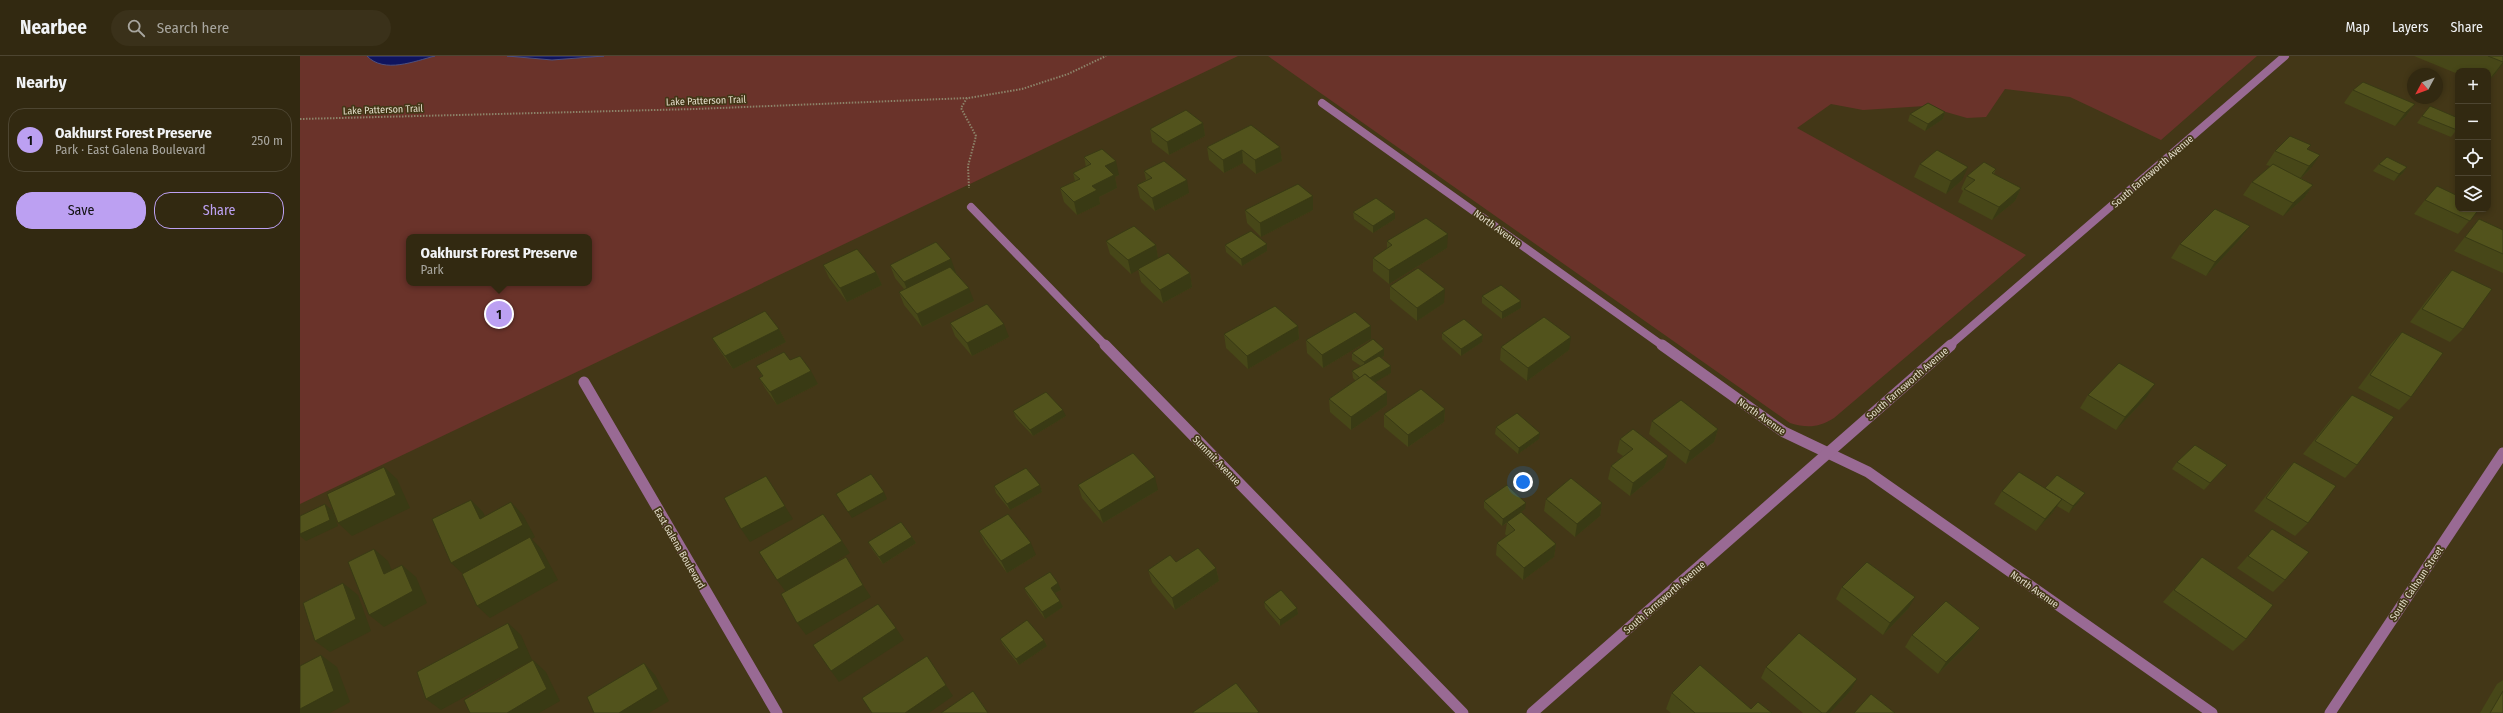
<!DOCTYPE html>
<html lang="en">
<head>
<meta charset="utf-8">
<style>
  :root { --surface:#322911; --page:#3a311a; --text:#f1f3f6; --muted:#a8a69f; --line:#4d4531; --accent:#bca0f2 }
  body { margin:0; font-family:"Fira Sans Condensed",sans-serif; background:var(--page); color:var(--text) }
  .controls { position:absolute; right:12px; top:12px; display:grid; overflow:hidden; border-radius:8px; box-shadow:0 2px 6px #0003 }
  .controls button { width:36px; height:36px; display:grid; place-items:center; padding:0; border:0; border-bottom:1px solid var(--line); background:var(--surface); color:var(--text); font:20px sans-serif }
  .compass { position:absolute; left:2107px; top:12px; width:36px; height:36px; border-radius:50%; background:var(--surface); box-shadow:0 2px 6px #0003; rotate:229deg }
  .you { position:absolute; left:1223px; top:426px; width:14px; height:14px; margin:-10px; border:3px solid #fff; border-radius:50%; background:#1a73e8; box-shadow:0 0 0 6px #1a73e833 }
  .badge { display:grid; place-items:center; width:26px; height:26px; border-radius:50%; background:var(--accent); color:#111; font-size:13px; font-weight:700 }
  .pin { position:absolute; translate:-50% -50%; border:2px solid #fff; box-shadow:0 1px 4px #0006 }
  .popup { position:absolute; left:106px; top:178px; width:186px; height:52px; box-sizing:border-box; display:grid; place-content:center; border-radius:8px; background:var(--surface); filter:drop-shadow(0 1px 3px #0005); font-size:13px; white-space:nowrap; color:var(--muted) }
  .popup b { font-size:15px; color:var(--text) }
  .popup::after { content:''; position:absolute; left:50%; top:100%; margin-left:-8px; border:8px solid transparent; border-top-color:var(--surface) }
  .list { margin:0; padding:0; list-style:none }
  h2 { display:flex; justify-content:space-between; align-items:center; height:52px; margin:0; padding:0 16px; font-size:17px }
  h2 small { font-size:13px; font-weight:400; color:var(--muted) }
  .list li { display:grid; grid-template-columns:26px 1fr auto; gap:12px; align-items:center; box-sizing:border-box; height:64px; margin:0 8px 8px; padding:0 8px; border:1px solid var(--line); border-radius:16px }
  .list b { display:block; font-size:15px; white-space:nowrap }
  .list p { margin:0; font-size:13px; white-space:nowrap; color:var(--muted) }
  .list em { font-size:13px; font-style:normal; color:var(--muted) }
  .actions { display:flex; gap:8px; padding:12px 16px }
  .actions a { flex:1; padding:9px 0; border:1px solid var(--accent); border-radius:16px; text-align:center; font-size:14px; color:var(--accent) }
  .actions .main { background:var(--accent); color:#111 }
  .icon { flex:none; width:22px; height:22px; fill:none; stroke:currentColor; stroke-width:2; stroke-linecap:round; stroke-linejoin:round }
  .map { position:relative; flex:none; width:2203px; height:657px; overflow:hidden }
  header { display:flex; align-items:center; gap:24px; box-sizing:border-box; height:56px; padding:0 20px; background:var(--surface); border-bottom:1px solid var(--line) }
  header strong { font-size:19px }
  nav { display:flex; gap:22px; margin-inline-start:auto; font-size:14px }
  .search { width:280px; height:36px; background:var(--page); display:flex; align-items:center; gap:10px; box-sizing:border-box; padding:0 14px; border-radius:22px; color:var(--muted); font-size:15px }
  main { display:flex }
  aside { flex:1; background:var(--surface) }
  .map>svg:first-child { display:block }
</style>
</head>
<body>
<header>
<strong>Nearbee</strong>
<div class="search"><svg class="icon" aria-label="search" viewBox="0 0 24 24"><circle cx="10" cy="10" r="6"/><path d="M15 15l6 6"/></svg>Search here</div>
<nav><a>Map</a><a>Layers</a><a>Share</a></nav>
</header>
<main>
<aside>
<h2>Nearby<small></small></h2>
<ul class="list">
<li><span class="badge">1</span><div><b>Oakhurst Forest Preserve</b><p>Park · East Galena Boulevard</p></div><em>250 m</em></li>
</ul>
<div class="actions"><a class="main">Save</a><a>Share</a></div>
</aside>
<div class="map">
<svg width="2203" height="657" viewBox="0 0 2203 657">
  <rect width="100%" height="100%" fill="#433717"/>
  <g fill="#6a332a" fill-rule="evenodd">
    <path d="M0 0H938L0 448ZM109 181H289V227H109Z"/>
    <path d="M968 0H1957L1861 84 1770 41 1705 33 1686 61 1667 62 1625 50 1563 54 1531 48 1497 72 1726 199 1534 362C1518 372 1507 372 1490 367Z"/>
  </g>
  <g fill="#0f145e" stroke="#4e507e">
    <path d="M67 0H135C115 5 84 18 67 0Z"/>
    <polygon points="207,0 304,0 252,4"/>
  </g>
  <g fill="none" stroke-linecap="round" stroke-linejoin="round">
    <g stroke="#8c8369" stroke-width="2" stroke-dasharray="1.5 1.5" stroke-linecap="butt">
      <polyline points="667,42 661,52 676,80 668,110 669,132"/>
      <polyline points="0,63 395,53 668,42 722,33 768,18 806,0"/>
    </g>
    <g stroke="#996a94" stroke-width="8">
      <polyline points="1022,47 1363,290"/>
      <polyline points="671,151 806,290"/>
      <polyline points="1649,290 1985,0"/>
    </g>
    <g stroke="#996a94" stroke-width="11">
      <polyline points="805,289 1163,657"/>
      <polyline points="1362,289 1484,376 1568,416 1912,657"/>
      <polyline points="284,326 477,657"/>
      <polyline points="1232,657 1651,289"/>
      <polyline points="2030,657 2203,397"/>
    </g>
  </g>
  <g fill="#474718">
    <polygon points="2114,0 2203,0 2203,8 2195,18 2188,25 2188,15 2158,15 2158,18"/>
    <polygon points="2053,34 2115,48 2105,61 2095,70 2044,47"/>
    <polygon points="1645,56 1643,63 1625,75 1608,65 1610,58"/>
    <polygon points="2122,60 2158,72 2151,81 2117,67"/>
    <polygon points="903,67 905,80 869,99 852,86 850,73"/>
    <polygon points="2011,89 2008,93 2011,112 2001,122 2013,129 2004,142 1983,160 1943,139 1952,126 1970,110 1966,109 1975,95"/>
    <polygon points="907,91 980,91 982,105 956,118 943,107 924,117 909,104"/>
    <polygon points="784,101 819,119 815,121 817,132 799,141 800,148 777,159 764,146 760,132 775,125 773,117 786,111"/>
    <polygon points="1620,108 1662,124 1646,138 1614,121"/>
    <polygon points="2079,108 2107,111 2102,118 2094,125 2073,115"/>
    <polygon points="1696,113 1694,118 1721,132 1715,145 1692,164 1658,146 1663,135 1661,133 1667,120"/>
    <polygon points="844,115 889,137 855,155 840,142 837,129 846,124"/>
    <polygon points="2125,144 2179,153 2158,178 2114,158"/>
    <polygon points="945,154 1013,154 961,181 947,167"/>
    <polygon points="1053,156 1095,163 1073,177 1054,163"/>
    <polygon points="2179,163 2203,174 2203,217 2154,195 2168,177"/>
    <polygon points="1950,170 1940,183 1906,220 1871,202 1880,188"/>
    <polygon points="806,185 856,189 858,202 890,217 892,231 863,247 841,226 838,213 831,218 810,198"/>
    <polygon points="1087,185 1147,192 1089,228 1073,215 1073,202 1087,193"/>
    <polygon points="967,188 967,195 942,210 926,196 925,189"/>
    <polygon points="523,209 576,216 582,229 547,246 529,222"/>
    <polygon points="590,209 656,217 674,245 622,271 604,249 599,236 604,233 595,222"/>
    <polygon points="2152,214 2163,273 2150,286 2110,266 2140,227"/>
    <polygon points="1090,230 1144,247 1117,265 1090,243"/>
    <polygon points="1182,240 1221,252 1202,263 1182,247"/>
    <polygon points="650,267 709,281 672,300 655,280"/>
    <polygon points="998,270 999,283 948,313 926,292 924,278"/>
    <polygon points="479,273 486,286 433,313 420,295 412,282"/>
    <polygon points="2102,276 2111,341 2099,354 2058,332 2090,289"/>
    <polygon points="1142,277 1183,279 1182,286 1161,300 1142,283"/>
    <polygon points="1071,283 1023,312 1007,297 1006,284"/>
    <polygon points="1201,291 1269,294 1227,325 1200,304"/>
    <polygon points="1084,293 1084,300 1081,302 1091,310 1091,317 1075,326 1087,336 1087,349 1051,374 1030,356 1029,343 1056,325 1053,322 1052,315 1061,310 1052,304 1052,297"/>
    <polygon points="490,304 518,328 477,349 467,335 459,322 462,320 456,310"/>
    <polygon points="1788,339 1846,342 1816,374 1780,352"/>
    <polygon points="2052,339 2057,409 2045,422 2003,398 2040,352"/>
    <polygon points="1145,353 1144,366 1108,391 1084,371 1084,358"/>
    <polygon points="713,355 766,360 733,380 716,362"/>
    <polygon points="1352,365 1418,373 1414,386 1386,408 1349,378"/>
    <polygon points="1196,371 1239,383 1218,398 1195,378"/>
    <polygon points="1320,383 1368,400 1364,412 1330,440 1308,423 1311,410 1323,400 1317,396"/>
    <polygon points="1877,406 1921,415 1904,434 1872,413"/>
    <polygon points="1994,406 2008,467 1995,480 1954,455 1983,418"/>
    <polygon points="740,429 742,436 710,454 696,437 694,430"/>
    <polygon points="778,429 858,434 803,467 782,442"/>
    <polygon points="1745,432 1780,444 1769,457 1757,450 1753,456 1736,475 1694,448 1702,435"/>
    <polygon points="1246,443 1302,447 1300,460 1275,481 1244,455"/>
    <polygon points="1184,445 1225,453 1221,456 1256,488 1254,501 1223,524 1196,499 1197,487 1207,480 1205,478 1207,467 1202,470 1184,452"/>
    <polygon points="1972,473 1985,524 1973,536 1937,512"/>
    <polygon points="679,475 736,499 707,517 685,487"/>
    <polygon points="612,481 616,487 583,508 572,493 568,486"/>
    <polygon points="1902,501 1946,583 1933,595 1863,546"/>
    <polygon points="876,506 916,512 919,525 875,554 852,526 848,514"/>
    <polygon points="1542,531 1608,553 1583,579 1536,543"/>
    <polygon points="724,532 761,534 755,537 763,551 745,563 727,538"/>
    <polygon points="964,546 997,552 998,558 980,570 965,552"/>
    <polygon points="1680,572 1672,584 1638,618 1605,591 1612,579"/>
    <polygon points="700,583 744,584 747,590 719,609 703,589"/>
    <polygon points="1466,611 1557,623 1551,634 1530,657 1503,657 1461,622"/>
    <polygon points="2203,624 2203,657 2180,657 2197,628"/>
    <polygon points="1372,637 1451,653 1472,657 1371,657 1366,653"/>
  </g>
  <g fill="#393a14">
    <polygon points="2203,6 2203,8 2195,18 2188,25"/>
    <polygon points="2115,48 2105,61 2095,70 2105,57"/>
    <polygon points="1645,56 1643,63 1625,75 1628,68"/>
    <polygon points="903,67 905,80 869,99 867,86"/>
    <polygon points="980,91 982,105 956,118 955,104"/>
    <polygon points="942,94 943,107 924,117 923,104"/>
    <polygon points="2020,99 2011,112 1999,124 2009,110"/>
    <polygon points="816,105 819,119 815,121 817,132 799,141 800,148 777,159 774,146 792,130 805,110"/>
    <polygon points="1668,111 1662,124 1646,138 1651,125"/>
    <polygon points="2107,111 2102,118 2094,125 2099,118"/>
    <polygon points="887,124 889,137 855,155 852,142"/>
    <polygon points="2013,129 2004,142 1983,160 1993,147"/>
    <polygon points="1721,132 1715,145 1692,164 1699,151"/>
    <polygon points="1013,140 1013,154 961,181 960,167"/>
    <polygon points="1095,156 1095,163 1073,177 1073,170"/>
    <polygon points="1950,170 1940,183 1906,220 1915,206"/>
    <polygon points="1148,178 1147,192 1089,228 1089,214"/>
    <polygon points="967,188 967,195 942,210 941,203"/>
    <polygon points="856,189 858,202 831,218 828,204"/>
    <polygon points="651,203 656,217 610,240 604,226"/>
    <polygon points="576,216 582,229 547,246 540,232"/>
    <polygon points="890,217 892,231 863,247 860,234"/>
    <polygon points="669,232 674,245 622,271 617,258"/>
    <polygon points="1145,233 1144,247 1117,265 1117,252"/>
    <polygon points="1221,245 1221,252 1202,263 1202,256"/>
    <polygon points="704,268 709,281 672,300 667,287"/>
    <polygon points="998,270 999,283 948,313 947,300"/>
    <polygon points="1071,270 1071,283 1023,312 1022,299"/>
    <polygon points="479,273 486,286 433,313 425,300"/>
    <polygon points="1183,279 1182,286 1161,300 1161,293"/>
    <polygon points="1271,281 1269,294 1227,325 1228,312"/>
    <polygon points="1084,293 1084,300 1064,313 1064,306"/>
    <polygon points="1091,310 1091,317 1064,333 1064,326"/>
    <polygon points="511,315 518,328 477,349 470,336"/>
    <polygon points="1855,328 1846,342 1816,374 1825,361"/>
    <polygon points="1087,336 1087,349 1051,374 1051,361"/>
    <polygon points="1145,353 1144,366 1108,391 1108,379"/>
    <polygon points="763,354 766,360 733,380 730,374"/>
    <polygon points="1418,373 1414,386 1386,408 1390,395"/>
    <polygon points="1240,377 1239,383 1218,398 1219,392"/>
    <polygon points="1368,400 1364,412 1330,440 1333,427"/>
    <polygon points="84,411 97,423 110,452 52,480 38,467"/>
    <polygon points="466,420 493,463 450,486 441,473"/>
    <polygon points="855,421 858,434 803,467 799,455"/>
    <polygon points="740,429 742,436 710,454 707,448"/>
    <polygon points="584,436 587,443 552,462 548,456"/>
    <polygon points="1785,437 1780,444 1769,457 1773,450"/>
    <polygon points="1762,443 1753,456 1736,475 1745,463"/>
    <polygon points="171,444 183,456 192,475 180,463"/>
    <polygon points="211,446 223,459 235,481 232,483 242,494 258,524 190,562 177,550 164,519 151,507"/>
    <polygon points="1226,447 1225,453 1202,470 1203,463"/>
    <polygon points="1302,447 1300,460 1275,481 1277,468"/>
    <polygon points="25,448 33,455 38,470 6,485 0,480 0,478"/>
    <polygon points="612,481 616,487 583,508 579,501"/>
    <polygon points="542,485 550,497 486,536 477,524"/>
    <polygon points="731,487 736,499 707,517 701,505"/>
    <polygon points="1256,488 1254,501 1223,524 1224,512"/>
    <polygon points="74,493 88,505 98,530 84,518"/>
    <polygon points="102,509 116,521 127,547 84,571 69,559"/>
    <polygon points="916,512 919,525 875,554 872,542"/>
    <polygon points="43,527 58,539 71,575 30,596 15,585"/>
    <polygon points="758,527 761,534 753,538 751,532"/>
    <polygon points="563,529 571,541 506,579 497,567"/>
    <polygon points="1615,541 1608,553 1583,579 1590,567"/>
    <polygon points="760,545 763,551 745,563 742,556"/>
    <polygon points="997,552 998,558 980,570 980,564"/>
    <polygon points="208,567 221,579 232,604 141,654 126,643"/>
    <polygon points="596,572 604,584 539,626 531,615"/>
    <polygon points="1680,572 1672,584 1638,618 1646,606"/>
    <polygon points="744,584 747,590 719,609 716,603"/>
    <polygon points="21,599 37,611 50,646 30,657 0,657 0,653"/>
    <polygon points="233,604 246,616 260,645 239,657 207,657"/>
    <polygon points="344,607 355,619 369,645 349,657 319,657"/>
    <polygon points="1557,623 1551,634 1530,657 1526,657"/>
    <polygon points="646,629 653,640 629,657 605,657"/>
  </g>
  <g fill="#52531c" stroke="#393a14">
    <polygon points="2188,0 2203,0 2203,6"/>
    <polygon points="2063,26 2115,48 2105,57 2053,34"/>
    <polygon points="1628,47 1645,56 1628,68 1610,58"/>
    <polygon points="2130,50 2158,62 2158,72 2157,74 2122,60"/>
    <polygon points="886,54 903,67 867,86 850,73"/>
    <polygon points="951,69 980,91 955,104 942,94 923,104 907,91"/>
    <polygon points="1990,80 2011,89 2007,93 2020,99 2009,110 1975,95"/>
    <polygon points="802,93 816,105 805,110 814,119 792,130 797,134 774,146 760,132 780,123 773,117 791,108 784,101"/>
    <polygon points="1637,94 1668,111 1651,125 1620,108"/>
    <polygon points="2087,101 2107,111 2099,118 2079,108"/>
    <polygon points="864,105 887,124 852,142 837,129 852,122 844,115"/>
    <polygon points="1684,106 1696,113 1692,117 1721,132 1699,151 1664,133 1675,124 1667,120"/>
    <polygon points="1973,108 2013,129 1993,147 1952,126"/>
    <polygon points="998,128 1013,140 960,167 945,154"/>
    <polygon points="2137,130 2158,140 2158,153 2179,153 2170,165 2125,144"/>
    <polygon points="1076,142 1095,156 1073,170 1053,156"/>
    <polygon points="1915,153 1950,170 1915,206 1880,188"/>
    <polygon points="1126,162 1148,178 1089,214 1073,202 1092,189 1087,185"/>
    <polygon points="2179,163 2203,174 2203,198 2165,181"/>
    <polygon points="834,170 856,189 828,204 806,185"/>
    <polygon points="951,175 967,188 941,203 925,189"/>
    <polygon points="636,186 651,203 604,226 590,209"/>
    <polygon points="557,193 576,216 540,232 523,209"/>
    <polygon points="868,197 890,217 860,234 838,213"/>
    <polygon points="650,211 669,232 617,258 599,236"/>
    <polygon points="1118,212 1145,233 1117,252 1090,230"/>
    <polygon points="2152,214 2192,233 2163,273 2122,253"/>
    <polygon points="1201,229 1221,245 1202,256 1182,240"/>
    <polygon points="687,248 704,268 667,287 650,267"/>
    <polygon points="975,250 998,270 947,300 924,278"/>
    <polygon points="465,255 479,273 425,300 412,282"/>
    <polygon points="1055,256 1071,270 1022,299 1006,284"/>
    <polygon points="1244,261 1271,281 1228,312 1201,291"/>
    <polygon points="1164,263 1183,279 1161,293 1142,277"/>
    <polygon points="2102,276 2143,297 2111,341 2070,319"/>
    <polygon points="1073,283 1084,293 1064,306 1052,297"/>
    <polygon points="484,296 490,304 500,300 511,315 470,336 459,322 463,320 456,310"/>
    <polygon points="1079,300 1091,310 1070,322 1065,318 1060,322 1052,315"/>
    <polygon points="1819,307 1855,328 1825,361 1788,339"/>
    <polygon points="1065,318 1087,336 1051,361 1029,343"/>
    <polygon points="1121,333 1145,353 1108,379 1084,358"/>
    <polygon points="746,336 763,354 730,374 713,355"/>
    <polygon points="2052,339 2094,361 2057,409 2015,385"/>
    <polygon points="1381,344 1418,373 1390,395 1352,365"/>
    <polygon points="1217,357 1240,377 1219,392 1196,371"/>
    <polygon points="1333,373 1368,400 1333,427 1311,410 1333,393 1320,383"/>
    <polygon points="1895,389 1927,409 1910,427 1877,406"/>
    <polygon points="833,397 855,421 799,455 778,429"/>
    <polygon points="1994,406 2036,430 2008,467 1966,442"/>
    <polygon points="84,411 96,439 38,467 27,438"/>
    <polygon points="726,412 740,429 707,448 694,430"/>
    <polygon points="1719,416 1762,443 1745,463 1702,435"/>
    <polygon points="571,418 584,436 548,456 536,438"/>
    <polygon points="1757,419 1785,437 1773,450 1745,432"/>
    <polygon points="466,420 485,450 441,473 424,442"/>
    <polygon points="1271,422 1302,447 1277,468 1246,443"/>
    <polygon points="1207,429 1226,447 1203,463 1184,445"/>
    <polygon points="171,444 180,463 211,446 223,469 151,507 132,463"/>
    <polygon points="25,448 30,464 0,478 0,460"/>
    <polygon points="1221,456 1256,488 1224,512 1197,487 1215,474 1207,466"/>
    <polygon points="523,458 542,485 477,524 459,496"/>
    <polygon points="708,458 731,487 701,505 679,475"/>
    <polygon points="601,466 612,481 579,501 568,486"/>
    <polygon points="1972,473 2009,496 1985,524 1948,500"/>
    <polygon points="230,481 246,512 177,550 162,518"/>
    <polygon points="898,492 916,512 872,542 848,514 870,499 876,506"/>
    <polygon points="74,493 84,518 102,509 113,535 69,559 48,506"/>
    <polygon points="546,501 563,529 497,567 481,538"/>
    <polygon points="1902,501 1973,549 1946,583 1874,534"/>
    <polygon points="1567,506 1615,541 1590,567 1542,531"/>
    <polygon points="750,516 758,527 751,532 760,545 742,556 724,532"/>
    <polygon points="43,527 56,563 15,585 3,547"/>
    <polygon points="981,534 997,552 980,564 964,546"/>
    <polygon points="1646,545 1680,572 1646,606 1612,579"/>
    <polygon points="578,548 596,572 531,615 513,589"/>
    <polygon points="727,564 744,584 716,603 700,583"/>
    <polygon points="208,567 219,592 126,643 117,616"/>
    <polygon points="1499,577 1557,623 1526,657 1522,657 1466,611"/>
    <polygon points="21,599 34,635 0,653 0,610"/>
    <polygon points="627,600 646,629 605,657 572,657 562,642"/>
    <polygon points="233,604 247,633 207,657 170,657 164,644"/>
    <polygon points="344,607 358,633 319,657 294,657 287,641"/>
    <polygon points="1400,609 1451,653 1458,646 1472,657 1395,657 1372,637"/>
    <polygon points="936,627 959,656 957,657 893,657 893,656"/>
    <polygon points="673,635 688,657 641,657"/>
    <polygon points="2203,635 2203,657 2190,657"/>
    <polygon points="1571,638 1595,657 1554,657"/>
  </g>
  <g text-anchor="middle" stroke-width="3.5" stroke-linejoin="round" paint-order="stroke">
    <g font-size="10" fill="#e2dcc9" stroke="#433717">
      <text transform="translate(406 44) rotate(-2)" y="4">Lake Patterson Trail</text>
      <text transform="translate(83 53) rotate(-2)" y="4">Lake Patterson Trail</text>
      <text transform="translate(1852 115) rotate(-41)" y="4">South Farnsworth Avenue</text>
      <text transform="translate(1198 172) rotate(36)" y="4">North Avenue</text>
      <text transform="translate(1607 327) rotate(-41)" y="4">South Farnsworth Avenue</text>
      <text transform="translate(1462 360) rotate(35)" y="4">North Avenue</text>
      <text transform="translate(917 404) rotate(46)" y="4">Summit Avenue</text>
      <text transform="translate(380 492) rotate(60)" y="4">East Galena Boulevard</text>
      <text transform="translate(2116 527) rotate(-56)" y="4">South Calhoun Street</text>
      <text transform="translate(1735 533) rotate(35)" y="4">North Avenue</text>
      <text transform="translate(1364 541) rotate(-41)" y="4">South Farnsworth Avenue</text>
    </g>
  </g>
</svg>
<div class="controls">
<button>+</button>
<button>−</button>
<button><svg class="icon" aria-label="locate" viewBox="0 0 24 24"><circle cx="12" cy="12" r="6"/><path d="M12 2v4M12 18v4M2 12h4M18 12h4"/></svg></button>
<button><svg class="icon" aria-label="layers" viewBox="0 0 24 24"><path d="M12 4l9 5-9 5-9-5zM3 14l9 5 9-5"/></svg></button>
</div>
<svg class="compass" viewBox="-18 -18 36 36"><path d="M0-13l5 13h-10z" fill="#e53935"/><path d="M0 13l5-13h-10z" fill="#a8a69f"/></svg>
<div class="you"></div>
<div class="pin badge" style="left:199px;top:258px">1</div>
<div class="popup"><b>Oakhurst Forest Preserve</b>Park</div>
</div>
</main>
</body>
</html>
